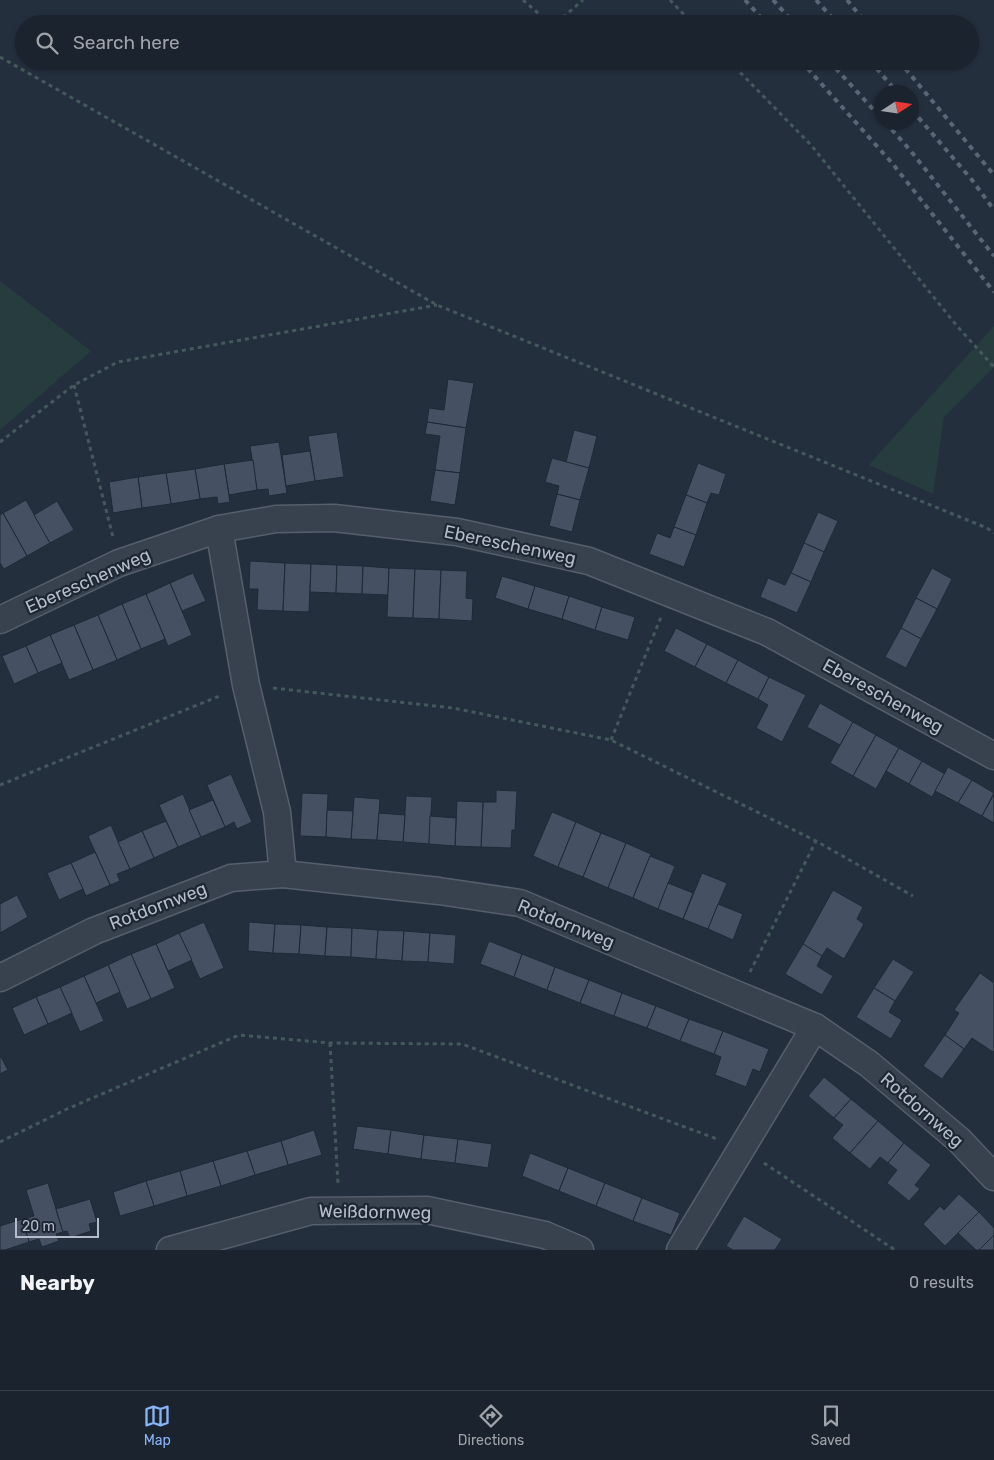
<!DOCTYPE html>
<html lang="en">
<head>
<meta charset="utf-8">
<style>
  :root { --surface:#1b232e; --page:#282f3a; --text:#f1f3f6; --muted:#a0a4aa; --line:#39404a; --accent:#8ab4f8 }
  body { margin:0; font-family:Rubik,sans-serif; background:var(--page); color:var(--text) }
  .compass { position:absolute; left:874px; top:85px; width:45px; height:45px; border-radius:50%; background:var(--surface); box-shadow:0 1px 4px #0004; rotate:78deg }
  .scale { position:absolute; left:15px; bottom:12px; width:84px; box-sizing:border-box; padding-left:5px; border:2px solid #b4bcc9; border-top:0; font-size:14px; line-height:18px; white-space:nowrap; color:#b4bcc9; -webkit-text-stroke:4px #1d2633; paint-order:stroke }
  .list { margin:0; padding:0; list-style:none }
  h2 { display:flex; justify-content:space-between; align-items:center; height:65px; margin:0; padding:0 20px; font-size:21px }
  h2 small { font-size:16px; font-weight:400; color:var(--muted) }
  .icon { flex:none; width:28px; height:28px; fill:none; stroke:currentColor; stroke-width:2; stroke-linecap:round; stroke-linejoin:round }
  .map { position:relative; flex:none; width:994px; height:1250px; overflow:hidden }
  .search { position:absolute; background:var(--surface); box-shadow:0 1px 4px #0004; left:15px; right:15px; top:15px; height:55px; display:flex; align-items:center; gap:12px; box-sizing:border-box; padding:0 18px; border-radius:28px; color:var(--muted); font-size:19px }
  .sheet { height:140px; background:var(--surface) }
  nav { display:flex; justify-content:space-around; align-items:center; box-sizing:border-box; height:70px; border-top:1px solid var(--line); background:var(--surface); font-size:14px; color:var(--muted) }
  nav a { display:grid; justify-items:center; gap:2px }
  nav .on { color:var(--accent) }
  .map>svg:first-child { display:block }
</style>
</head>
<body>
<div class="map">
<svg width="994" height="1250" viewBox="0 0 994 1250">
  <rect width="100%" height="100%" fill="#242f3e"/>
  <g fill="#263c3f">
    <polygon points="0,281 91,351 0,430"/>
    <polygon points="994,326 994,367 944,417 933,494 869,465"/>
  </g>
  <g fill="#455162" stroke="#1f2835">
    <polygon points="448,379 474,383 466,428 427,422 429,408 444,410"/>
    <polygon points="427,422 466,428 460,473 435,470 440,436 425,434"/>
    <polygon points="574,430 597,436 589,468 566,462"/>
    <polygon points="337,432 344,477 315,481 308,436"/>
    <polygon points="279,442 287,493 269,496 268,489 257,490 250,446"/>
    <polygon points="310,451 315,481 286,486 282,455"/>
    <polygon points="552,458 589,468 580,500 557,494 559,486 545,482"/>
    <polygon points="253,460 257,490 229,495 224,464"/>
    <polygon points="698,463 726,474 719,495 711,493 707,503 686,495"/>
    <polygon points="224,464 230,502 218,504 217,497 200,499 195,469"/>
    <polygon points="195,469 200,499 171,504 166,473"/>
    <polygon points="435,470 460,473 455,505 430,501"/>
    <polygon points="166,473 171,504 142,508 138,477"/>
    <polygon points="138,477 142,508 113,513 109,482"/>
    <polygon points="557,494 580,500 572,532 549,526"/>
    <polygon points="686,495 707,503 696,535 674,527"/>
    <polygon points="26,500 50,543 27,556 3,513"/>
    <polygon points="57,501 74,530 50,543 34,515"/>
    <polygon points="818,512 838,521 824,552 804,543"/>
    <polygon points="3,513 27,556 4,569 0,563 0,515"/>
    <polygon points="674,527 696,535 684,567 649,554 657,533 670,538"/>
    <polygon points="804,543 824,552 811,582 791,573"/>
    <polygon points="250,561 285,563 283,611 257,610 258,589 249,589"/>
    <polygon points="285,563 311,564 309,612 283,611"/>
    <polygon points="311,564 337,565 336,593 310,592"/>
    <polygon points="337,565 363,566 362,594 336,593"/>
    <polygon points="363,566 389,568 388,595 362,594"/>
    <polygon points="389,568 415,569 413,618 387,617"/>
    <polygon points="932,568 952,579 937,609 916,598"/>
    <polygon points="415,569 441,570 439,619 413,618"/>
    <polygon points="441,570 467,571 466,598 473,599 472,621 439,619"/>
    <polygon points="193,573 206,601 182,611 170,583"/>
    <polygon points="791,573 811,582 797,613 760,597 768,578 785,585"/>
    <polygon points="502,576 535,586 528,609 495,598"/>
    <polygon points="170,583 192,635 168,646 146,594"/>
    <polygon points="535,586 569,596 562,619 528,609"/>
    <polygon points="146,594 165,639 141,649 122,604"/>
    <polygon points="569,596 602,607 595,630 562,619"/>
    <polygon points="916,598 937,609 921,639 901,628"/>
    <polygon points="122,604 141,649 117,660 98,615"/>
    <polygon points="602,607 635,617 628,640 595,630"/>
    <polygon points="98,615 117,660 93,670 74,625"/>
    <polygon points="74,625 93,670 69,680 50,635"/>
    <polygon points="676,628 707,644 695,667 664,651"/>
    <polygon points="901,628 921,639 906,668 885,657"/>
    <polygon points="50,635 62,663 38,673 26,646"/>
    <polygon points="707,644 738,660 726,683 695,667"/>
    <polygon points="26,646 38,673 14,684 2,656"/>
    <polygon points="738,660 769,677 758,699 726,683"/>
    <polygon points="769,677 806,695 782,742 756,728 768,705 758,699"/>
    <polygon points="820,703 853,722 840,745 807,727"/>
    <polygon points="853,722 876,735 853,776 830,763"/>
    <polygon points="876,735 899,748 876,789 853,776"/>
    <polygon points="899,748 922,761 909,784 886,771"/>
    <polygon points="922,761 945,774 932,797 909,784"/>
    <polygon points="948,767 972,780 958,803 935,791"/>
    <polygon points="231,774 252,822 237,829 234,822 225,827 207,785"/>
    <polygon points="972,780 994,793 982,816 958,803"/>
    <polygon points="496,790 517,791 515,830 512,830 511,848 481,847 483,802 496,802"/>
    <polygon points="302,793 328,794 326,837 300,836"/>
    <polygon points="183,794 201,837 178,847 159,805"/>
    <polygon points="994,794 994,823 982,816"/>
    <polygon points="406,796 432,797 429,844 403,842"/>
    <polygon points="354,797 380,799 377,840 351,839"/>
    <polygon points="213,800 225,827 201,837 189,810"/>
    <polygon points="457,801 483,802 481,847 455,846"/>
    <polygon points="327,810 353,811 351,839 326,837"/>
    <polygon points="552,812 576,822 558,867 533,856"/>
    <polygon points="379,813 405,815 403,842 377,840"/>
    <polygon points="430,816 456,818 455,846 429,844"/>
    <polygon points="166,821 178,847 154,858 142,831"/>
    <polygon points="576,822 601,833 583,877 558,867"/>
    <polygon points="111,825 130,869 117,874 120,881 110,885 88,836"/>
    <polygon points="142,831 154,858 130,869 118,842"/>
    <polygon points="601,833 626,843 608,888 583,877"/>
    <polygon points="626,843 651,854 633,898 608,888"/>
    <polygon points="95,852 110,885 86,896 71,863"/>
    <polygon points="650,856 675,866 658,909 633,898"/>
    <polygon points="71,863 83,889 59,900 47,873"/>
    <polygon points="702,873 727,883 708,929 683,919"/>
    <polygon points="668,883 693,893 683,919 658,909"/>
    <polygon points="833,890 863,907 857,919 864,924 844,959 827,948 822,956 803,944"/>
    <polygon points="17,895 28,917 0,933 0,904"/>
    <polygon points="718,904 743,914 733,940 708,929"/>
    <polygon points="204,922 224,968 200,979 179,933"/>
    <polygon points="249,922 275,924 273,953 248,951"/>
    <polygon points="275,924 301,925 299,954 273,953"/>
    <polygon points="301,925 327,927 325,956 299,954"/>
    <polygon points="327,927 352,928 351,957 325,956"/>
    <polygon points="352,928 378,930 376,959 351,957"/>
    <polygon points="378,930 404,931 402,961 376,959"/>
    <polygon points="404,931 430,933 428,962 402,961"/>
    <polygon points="179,933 192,960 168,971 156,944"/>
    <polygon points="430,933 456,935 454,964 428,962"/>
    <polygon points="489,941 522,954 514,977 480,964"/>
    <polygon points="156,944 175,988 151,999 131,954"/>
    <polygon points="803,944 822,956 817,966 833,976 822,995 785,974"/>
    <polygon points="131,954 151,999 127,1009 108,965"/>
    <polygon points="522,954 555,967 547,990 514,977"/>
    <polygon points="893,959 914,972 895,1001 874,988"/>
    <polygon points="108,965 120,992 96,1003 84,976"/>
    <polygon points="555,967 589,980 580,1003 547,990"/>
    <polygon points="980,973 994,983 994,1051 993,1052 972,1038 964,1049 945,1035 959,1013 954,1010"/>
    <polygon points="84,976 104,1021 80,1032 60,987"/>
    <polygon points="589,980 622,993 614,1016 580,1003"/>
    <polygon points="60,987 72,1013 48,1024 36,997"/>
    <polygon points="874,988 895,1001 889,1012 902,1020 891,1039 856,1017"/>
    <polygon points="622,993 656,1006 647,1028 614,1016"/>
    <polygon points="36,997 48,1024 24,1035 12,1008"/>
    <polygon points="656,1006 689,1019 680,1041 647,1028"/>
    <polygon points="689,1019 723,1031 714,1054 680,1041"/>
    <polygon points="723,1031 769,1049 760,1072 753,1069 746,1087 715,1075 721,1057 714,1054"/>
    <polygon points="945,1035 964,1049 942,1079 923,1066"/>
    <polygon points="0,1055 8,1070 0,1074"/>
    <polygon points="824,1077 851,1099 834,1118 808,1096"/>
    <polygon points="851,1099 878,1121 850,1153 832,1138 843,1125 834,1118"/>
    <polygon points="878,1121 904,1143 888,1163 880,1157 870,1169 850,1153"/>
    <polygon points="357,1126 391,1130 388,1154 353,1149"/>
    <polygon points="314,1130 322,1155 288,1165 281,1141"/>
    <polygon points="391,1130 424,1135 421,1159 388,1154"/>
    <polygon points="424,1135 458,1139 455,1163 421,1159"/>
    <polygon points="458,1139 492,1144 488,1168 455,1163"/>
    <polygon points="281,1141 288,1165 255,1175 247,1151"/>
    <polygon points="904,1143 931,1165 915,1185 920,1189 909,1201 887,1183 897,1170 888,1163"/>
    <polygon points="247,1151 255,1175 221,1186 213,1161"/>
    <polygon points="530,1153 568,1168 559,1191 522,1176"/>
    <polygon points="213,1161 221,1186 187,1196 180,1171"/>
    <polygon points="568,1168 605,1183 596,1206 559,1191"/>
    <polygon points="180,1171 187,1196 154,1206 146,1181"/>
    <polygon points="146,1181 154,1206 120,1216 113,1192"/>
    <polygon points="48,1183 63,1232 56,1234 59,1241 42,1247 39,1239 29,1242 22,1219 34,1216 26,1190"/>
    <polygon points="605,1183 642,1198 633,1221 596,1206"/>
    <polygon points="959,1194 979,1212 945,1246 923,1224 940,1206 944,1210"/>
    <polygon points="642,1198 680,1213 671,1235 633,1221"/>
    <polygon points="90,1199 97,1222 89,1224 91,1231 70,1238 67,1231 63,1232 56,1209"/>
    <polygon points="979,1212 994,1228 994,1235 979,1250 976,1250 958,1233"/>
    <polygon points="744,1216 782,1239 775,1250 733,1250 726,1246"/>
    <polygon points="22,1219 29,1242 5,1250 0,1250 0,1226"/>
    <polygon points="994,1235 994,1250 979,1250"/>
  </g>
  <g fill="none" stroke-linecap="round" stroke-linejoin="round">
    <defs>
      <g id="street">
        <polyline points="219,529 246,685 277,812 283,874"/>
        <polyline points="0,620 119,563 219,529 276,519 334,518 457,532 589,561 767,632 994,756"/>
        <polyline points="0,978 94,931 231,878 283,874 439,891 520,903 738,995 815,1027 869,1064 959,1140 994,1177"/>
        <polyline points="170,1250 311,1211 427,1210 545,1235 580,1250"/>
        <polyline points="680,1250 815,1027"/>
      </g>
    </defs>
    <use href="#street" stroke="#565f6c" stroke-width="29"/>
    <g stroke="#44595c" stroke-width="3" stroke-dasharray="4 4" stroke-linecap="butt">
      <polyline points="523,0 546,20 561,19 583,0"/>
      <polyline points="670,0 693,24"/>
      <polyline points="0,57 437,305 987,528 994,533"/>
      <polyline points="729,61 811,145 957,326 994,367"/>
      <polyline points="74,385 113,537"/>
      <polyline points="0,442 74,385 118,362 437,305"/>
      <polyline points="273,688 453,708 611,740 816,841 913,896"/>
      <polyline points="611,740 661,617"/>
      <polyline points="0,785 222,695"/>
      <polyline points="750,972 816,841"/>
      <polyline points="330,1043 338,1184"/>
      <polyline points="0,1142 67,1109 239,1035 330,1043 462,1044 717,1139"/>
      <polyline points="764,1163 895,1250"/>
    </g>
    <use href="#street" stroke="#38414e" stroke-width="26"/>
    <g stroke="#5a6575" stroke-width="4" stroke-dasharray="5 5" stroke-linecap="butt">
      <polyline points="745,0 767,24"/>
      <polyline points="773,0 795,24"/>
      <polyline points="816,0 838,24"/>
      <polyline points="847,0 867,24"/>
      <polyline points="801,61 892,163 994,292"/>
      <polyline points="829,61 882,119"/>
      <polyline points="870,61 897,92"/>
      <polyline points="899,61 994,175"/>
      <polyline points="912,110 972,180 994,210"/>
      <polyline points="885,122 910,150 994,256"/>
    </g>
  </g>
  <g text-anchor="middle" stroke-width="4.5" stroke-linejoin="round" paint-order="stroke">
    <g font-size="18" fill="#b4bcc9" stroke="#1d2633">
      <text transform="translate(510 545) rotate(12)" y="6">Ebereschenweg</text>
      <text transform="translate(88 581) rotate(-24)" y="6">Ebereschenweg</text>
      <text transform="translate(883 696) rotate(29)" y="6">Ebereschenweg</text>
      <text transform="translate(158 906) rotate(-21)" y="6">Rotdornweg</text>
      <text transform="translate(566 924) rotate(22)" y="6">Rotdornweg</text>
      <text transform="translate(922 1110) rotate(41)" y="6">Rotdornweg</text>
      <text transform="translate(375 1212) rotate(1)" y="6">Weißdornweg</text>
    </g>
  </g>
</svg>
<svg class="compass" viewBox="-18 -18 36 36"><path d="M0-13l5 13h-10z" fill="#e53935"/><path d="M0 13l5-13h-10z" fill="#a0a4aa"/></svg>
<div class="scale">20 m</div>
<div class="search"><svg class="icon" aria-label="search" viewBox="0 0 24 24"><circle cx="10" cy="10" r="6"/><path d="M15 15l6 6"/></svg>Search here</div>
</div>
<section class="sheet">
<h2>Nearby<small>0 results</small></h2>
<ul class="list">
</ul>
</section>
<nav>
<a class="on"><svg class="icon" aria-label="map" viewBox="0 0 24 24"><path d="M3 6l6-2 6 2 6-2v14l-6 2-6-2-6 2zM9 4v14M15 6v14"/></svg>Map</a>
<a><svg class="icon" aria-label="directions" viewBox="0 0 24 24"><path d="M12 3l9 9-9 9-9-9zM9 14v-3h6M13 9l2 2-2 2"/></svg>Directions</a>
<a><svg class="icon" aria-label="saved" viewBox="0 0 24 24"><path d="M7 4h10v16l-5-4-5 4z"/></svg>Saved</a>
</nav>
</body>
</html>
